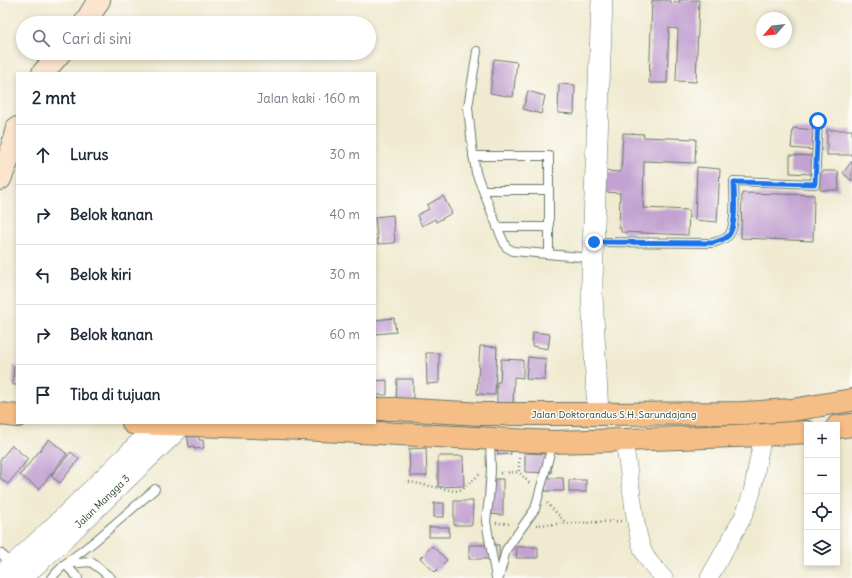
<!DOCTYPE html>
<html lang="id">
<head>
<meta charset="utf-8">
<style>
  :root { --surface:#fff; --page:#f2f2f3; --text:#1f2937; --muted:#747a83; --line:#e0e1e3 }
  body { margin:0; font-family:Delius,sans-serif; background:var(--page); color:var(--text) }
  .controls { position:absolute; right:12px; bottom:12px; display:grid; overflow:hidden; border-radius:0px; box-shadow:0 2px 6px #0003 }
  .controls button { width:36px; height:36px; display:grid; place-items:center; padding:0; border:0; border-bottom:1px solid var(--line); background:var(--surface); color:var(--text); font:20px sans-serif }
  .compass { position:absolute; left:756px; top:12px; width:36px; height:36px; border-radius:50%; background:var(--surface); box-shadow:0 2px 6px #0003; rotate:242deg }
  .stop { position:absolute; width:12px; height:12px; margin:-9px; border:3px solid #1a73e8; border-radius:50%; background:#fff }
  .stop.end { background:#1a73e8; border-color:#fff; box-shadow:0 1px 4px #0008 }
  .list { margin:0; padding:0; list-style:none }
  h2 { display:flex; justify-content:space-between; align-items:center; height:52px; margin:0; padding:0 16px; font-size:17px }
  h2 small { font-size:13px; font-weight:400; color:var(--muted) }
  .list li { display:grid; grid-template-columns:26px 1fr auto; gap:12px; align-items:center; box-sizing:border-box; height:60px; padding:0 16px; border-top:1px solid var(--line) }
  .list b { display:block; font-size:15px; white-space:nowrap }
  .list em { font-size:13px; font-style:normal; color:var(--muted) }
  .icon { flex:none; width:22px; height:22px; fill:none; stroke:currentColor; stroke-width:2; stroke-linecap:round; stroke-linejoin:round }
  .map { position:relative; flex:none; width:852px; height:578px; overflow:hidden }
  .search { position:absolute; background:var(--surface); box-shadow:0 2px 6px #0003; left:16px; top:16px; width:360px; height:44px; display:flex; align-items:center; gap:10px; box-sizing:border-box; padding:0 14px; border-radius:22px; color:var(--muted); font-size:15px }
  .panel { position:absolute; background:var(--surface); box-shadow:0 2px 6px #0003; left:16px; top:72px; width:360px; height:352px; border-radius:0px }
  .map>svg:first-child { display:block }
</style>
</head>
<body>
<div class="map">
<svg width="852" height="578" viewBox="0 0 852 578">
  <rect width="100%" height="100%" fill="#fdfcf7"/>
  <filter id="ink" filterUnits="userSpaceOnUse"><feTurbulence type="fractalNoise" baseFrequency=".025" numOctaves="2"/><feDisplacementMap in="SourceGraphic" scale="8" xChannelSelector="R" yChannelSelector="G"/><feConvolveMatrix kernelMatrix="1 2 1 2 8 2 1 2 1" color-interpolation-filters="sRGB"/></filter>
  <filter id="wash" filterUnits="userSpaceOnUse"><feTurbulence type="fractalNoise" baseFrequency=".012" numOctaves="4" result="noise"/><feDisplacementMap in="SourceGraphic" scale="16" xChannelSelector="R" yChannelSelector="G"/><feGaussianBlur stdDeviation="0.9" result="paint"/><feColorMatrix in="noise" values="0 0 0 0 0 0 0 0 0 0 0 0 0 0 0 0 0 1.4 0 .05"/><feComposite in="paint" operator="in"/></filter>
  <g filter="url(#wash)">
    <rect width="100%" height="100%" fill="#f0ead0"/>
    <g id="blocks">
      <g fill="#c3a2d1">
        <polygon points="652,0 670,0 670,2 679,3 679,0 699,0 696,82 676,81 678,29 669,28 667,83 649,83"/>
        <polygon points="494,59 517,62 513,97 490,93"/>
        <polygon points="559,84 575,85 574,114 558,113"/>
        <polygon points="528,91 545,96 541,114 523,109"/>
        <polygon points="793,128 816,130 814,150 791,148"/>
        <rect x="827" y="130" width="25" height="25"/>
        <polygon points="623,133 644,134 643,137 696,139 695,163 644,161 643,208 689,210 688,235 621,232 621,228 619,228 620,193 604,192 604,171 621,172"/>
        <polygon points="790,155 813,156 812,174 790,173"/>
        <polygon points="852,161 852,181 843,173"/>
        <polygon points="697,167 720,169 717,222 695,220"/>
        <polygon points="820,171 838,171 839,190 820,190"/>
        <polygon points="742,193 814,195 813,241 741,238"/>
        <polygon points="443,196 452,213 436,222 435,219 422,226 417,215 429,209 427,205"/>
        <polygon points="393,215 395,243 378,244 375,217"/>
        <polygon points="394,318 396,332 376,334 375,320"/>
        <polygon points="533,332 550,334 548,349 532,346"/>
        <polygon points="480,346 497,347 495,395 477,394"/>
        <polygon points="426,353 439,353 439,383 427,384"/>
        <polygon points="528,357 546,359 545,380 526,379"/>
        <polygon points="501,359 523,360 523,378 514,377 513,407 497,407 497,382 500,382"/>
        <polygon points="14,366 17,366 17,385 13,385"/>
        <polygon points="397,379 413,379 413,402 396,402"/>
        <polygon points="387,380 387,395 375,395 375,381"/>
        <polygon points="197,426 199,440 203,440 204,448 194,449 194,446 189,447 186,427"/>
        <polygon points="49,439 67,454 39,489 20,475"/>
        <polygon points="510,444 511,454 498,455 497,446"/>
        <polygon points="12,445 28,459 8,484 0,478 0,460"/>
        <polygon points="426,448 427,476 410,476 409,449"/>
        <polygon points="71,452 79,459 60,483 51,476"/>
        <polygon points="525,453 551,454 551,473 525,472"/>
        <polygon points="438,456 463,456 464,486 438,487"/>
        <polygon points="545,478 563,478 564,491 545,491"/>
        <polygon points="487,479 503,479 503,515 486,514"/>
        <rect x="569" y="480" width="17" height="12"/>
        <polygon points="454,501 473,501 472,525 454,525"/>
        <rect x="434" y="503" width="10" height="14"/>
        <rect x="429" y="527" width="20" height="10"/>
        <rect x="469" y="545" width="30" height="14"/>
        <polygon points="432,546 447,560 435,572 420,558"/>
        <polygon points="517,547 538,547 538,558 516,558"/>
      </g>
    </g>
  </g>
  <g filter="url(#ink)">
    <use href="#blocks" fill-opacity="0" stroke="#687a6b" stroke-width="1"/>
    <g fill="none" stroke-linecap="round" stroke-linejoin="round">
      <defs>
        <g id="service">
          <polyline points="477,51 468,107 472,146 476,173 501,236 506,247 513,251 592,258"/>
          <polyline points="473,156 549,156 549,254"/>
          <polyline points="483,190 548,190"/>
          <polyline points="497,227 549,227"/>
          <path d="M594 242 712 243C718 241 725 240 729 235 737 225 734 195 734 181L815 184 818 121"/>
          <polyline points="490,440 491,470 489,498 486,521 496,578"/>
          <polyline points="0,553 13,565"/>
          <polyline points="51,578 65,564 91,562 100,569 111,578"/>
          <polyline points="78,578 65,564 95,541 155,489"/>
          <polyline points="499,578 506,550 535,509 553,442"/>
        </g>
        <g id="minor">
          <path d="M624 440C627 461 630 482 633 502 635 518 637 535 643 551 648 562 656 570 664 578"/>
          <polyline points="709,578 743,517 748,504 752,492 763,435"/>
        </g>
        <g id="tertiary">
          <polyline points="598,414 592,296 592,280 602,0"/>
          <polyline points="0,577 48,533 130,453 158,424"/>
          <polyline points="21,578 58,544 182,425"/>
        </g>
        <g id="secondary">
          <polyline points="85,23 99,0"/>
          <polyline points="43,73 60,53"/>
          <polyline points="0,179 10,155 17,128"/>
        </g>
        <g id="trunk">
          <polyline points="375,409 396,409 482,414 598,414 743,413 792,410 852,400"/>
          <polyline points="0,414 17,416"/>
          <polyline points="133,423 281,428 553,442 624,440 763,435 807,432"/>
          <polyline points="837,427 852,425"/>
        </g>
      </defs>
      <use href="#service" stroke="#687a6b" stroke-width="10"/>
      <use href="#minor" stroke="#687a6b" stroke-width="18"/>
      <use href="#tertiary" stroke="#687a6b" stroke-width="22"/>
      <use href="#secondary" stroke="#687a6b" stroke-width="24"/>
      <use href="#trunk" stroke="#687a6b" stroke-width="24"/>
      <g stroke="#687a6b" stroke-width="2.5" stroke-dasharray="1 3" stroke-linecap="butt">
        <polyline points="519,458 519,472 530,484"/>
        <polyline points="500,473 519,472"/>
        <polyline points="405,481 455,491 463,489 480,474"/>
        <polyline points="547,503 566,523"/>
        <polyline points="496,523 511,524"/>
        <polyline points="536,525 621,521"/>
      </g>
      <use href="#service" stroke="#fff" stroke-width="8"/>
      <use href="#minor" stroke="#fff" stroke-width="17"/>
      <use href="#tertiary" stroke="#fff" stroke-width="21"/>
      <use href="#secondary" stroke="#fbe5cf" stroke-width="22"/>
      <use href="#trunk" stroke="#f6be87" stroke-width="22"/>
    </g>
  </g>
  <g fill="none" stroke-linecap="round" stroke-linejoin="round" filter="url(#ink)">
    <path stroke="#1a73e8" stroke-width="5" d="M594 242 712 243C718 241 725 240 729 235 737 225 734 195 734 182L815 184 818 121"/>
  </g>
  <g text-anchor="middle" stroke-width="3" stroke-linejoin="round" paint-order="stroke">
    <g font-size="10" fill="#1f3d34" stroke="#fdfcf7">
      <text x="614" y="418">Jalan Doktorandus S.H. Sarundajang</text>
      <text transform="translate(102 501) rotate(-44)" y="4">Jalan Mangga 3</text>
    </g>
  </g>
</svg>
<div class="controls">
<button>+</button>
<button>−</button>
<button><svg class="icon" aria-label="locate" viewBox="0 0 24 24"><circle cx="12" cy="12" r="6"/><path d="M12 2v4M12 18v4M2 12h4M18 12h4"/></svg></button>
<button><svg class="icon" aria-label="layers" viewBox="0 0 24 24"><path d="M12 4l9 5-9 5-9-5zM3 14l9 5 9-5"/></svg></button>
</div>
<svg class="compass" viewBox="-18 -18 36 36"><path d="M0-13l5 13h-10z" fill="#e53935"/><path d="M0 13l5-13h-10z" fill="#747a83"/></svg>
<div class="stop" style="left:818px;top:121px"></div>
<div class="stop end" style="left:594px;top:242px"></div>
<div class="search"><svg class="icon" aria-label="search" viewBox="0 0 24 24"><circle cx="10" cy="10" r="6"/><path d="M15 15l6 6"/></svg>Cari di sini</div>
<section class="panel">
<h2>2 mnt<small>Jalan kaki · 160 m</small></h2>
<ul class="list">
<li><svg class="icon" aria-label="ahead" viewBox="0 0 24 24"><path d="M12 20V5M6 11l6-6 6 6"/></svg><div><b>Lurus</b></div><em>30 m</em></li>
<li><svg class="icon" aria-label="right" viewBox="0 0 24 24"><path d="M7 20v-9h11M14 6l5 5-5 5"/></svg><div><b>Belok kanan</b></div><em>40 m</em></li>
<li><svg class="icon" aria-label="left" viewBox="0 0 24 24"><path d="M17 20v-9H6M10 6l-5 5 5 5"/></svg><div><b>Belok kiri</b></div><em>30 m</em></li>
<li><svg class="icon" aria-label="right" viewBox="0 0 24 24"><path d="M7 20v-9h11M14 6l5 5-5 5"/></svg><div><b>Belok kanan</b></div><em>60 m</em></li>
<li><svg class="icon" aria-label="arrive" viewBox="0 0 24 24"><path d="M6 21V4h12l-3 4 3 4H6"/></svg><div><b>Tiba di tujuan</b></div></li>
</ul>
</section>
</div>
</body>
</html>
